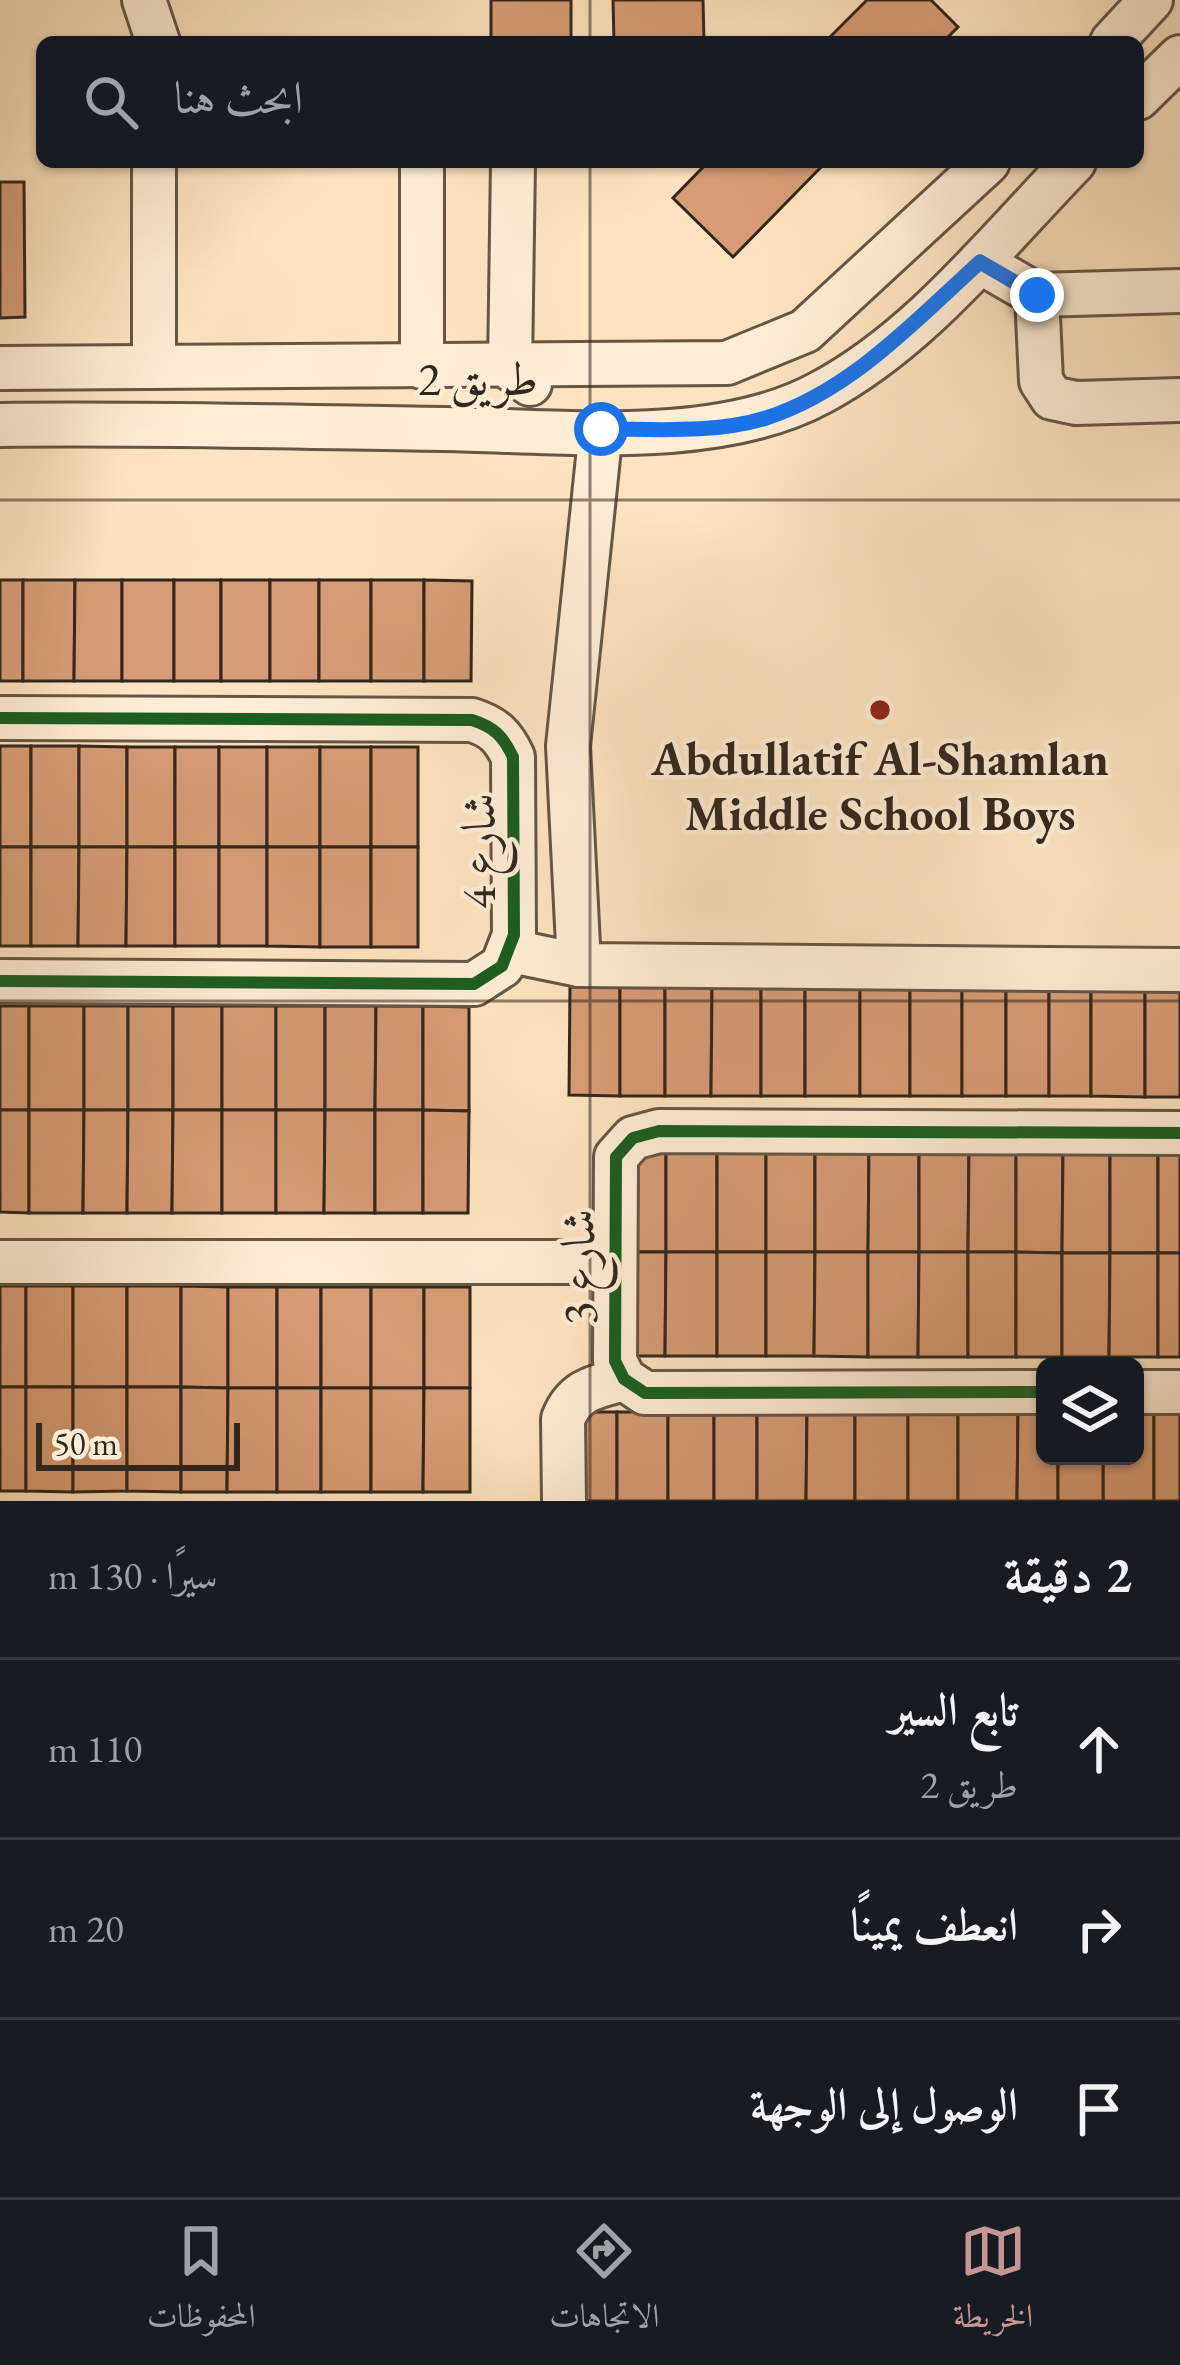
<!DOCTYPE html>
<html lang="ar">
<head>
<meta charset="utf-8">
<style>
  :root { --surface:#171b24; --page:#242831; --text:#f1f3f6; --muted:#9ea1a6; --line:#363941; --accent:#c59692 }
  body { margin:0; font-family:"EB Garamond",Amiri,serif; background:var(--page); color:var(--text); direction:rtl }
  .controls { position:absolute; right:36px; bottom:36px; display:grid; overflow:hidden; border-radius:18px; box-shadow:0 3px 9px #0004 }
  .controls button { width:108px; height:108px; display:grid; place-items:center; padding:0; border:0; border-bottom:3px solid var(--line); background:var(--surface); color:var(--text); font:60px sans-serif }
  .scale { position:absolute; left:36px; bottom:30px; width:204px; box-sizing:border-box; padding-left:12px; border:6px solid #32271d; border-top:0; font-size:33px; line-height:42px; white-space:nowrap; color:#32271d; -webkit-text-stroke:9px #feedd5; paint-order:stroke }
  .stop { position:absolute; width:36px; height:36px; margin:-27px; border:9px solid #1a73e8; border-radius:50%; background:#fff }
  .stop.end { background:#1a73e8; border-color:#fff; box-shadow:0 3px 12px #0008 }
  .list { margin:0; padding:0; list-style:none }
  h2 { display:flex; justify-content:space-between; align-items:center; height:156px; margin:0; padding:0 48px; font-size:51px }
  h2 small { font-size:39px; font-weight:400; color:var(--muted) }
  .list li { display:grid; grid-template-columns:78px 1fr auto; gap:36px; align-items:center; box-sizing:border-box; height:180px; padding:0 48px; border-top:3px solid var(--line) }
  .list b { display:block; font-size:45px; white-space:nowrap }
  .list p { margin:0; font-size:39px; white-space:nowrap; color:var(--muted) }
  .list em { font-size:39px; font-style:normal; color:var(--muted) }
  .icon { flex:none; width:66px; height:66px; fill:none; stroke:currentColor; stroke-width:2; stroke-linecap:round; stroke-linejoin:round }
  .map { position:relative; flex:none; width:1180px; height:1501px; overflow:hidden; direction:ltr }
  .search { position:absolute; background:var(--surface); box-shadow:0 3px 9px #0004; left:36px; right:36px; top:36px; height:132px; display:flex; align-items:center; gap:30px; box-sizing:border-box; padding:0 42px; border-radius:18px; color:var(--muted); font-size:45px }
  .sheet { height:696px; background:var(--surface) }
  nav { display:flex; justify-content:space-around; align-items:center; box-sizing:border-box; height:168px; border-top:3px solid var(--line); background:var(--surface); font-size:33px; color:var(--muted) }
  nav a { display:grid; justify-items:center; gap:6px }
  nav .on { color:var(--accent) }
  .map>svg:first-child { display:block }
</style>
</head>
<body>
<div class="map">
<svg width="1180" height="1501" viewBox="0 0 1180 1501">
  <rect width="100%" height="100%" fill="#fde3bf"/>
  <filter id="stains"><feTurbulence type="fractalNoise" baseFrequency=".00167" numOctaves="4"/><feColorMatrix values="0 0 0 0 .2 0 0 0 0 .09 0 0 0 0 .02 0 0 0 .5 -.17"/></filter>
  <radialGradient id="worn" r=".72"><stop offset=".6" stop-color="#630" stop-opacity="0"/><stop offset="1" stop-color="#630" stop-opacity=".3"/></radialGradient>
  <g fill="#d79c75" stroke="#32271d" stroke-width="3">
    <rect x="491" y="0" width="80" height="42"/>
    <polygon points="613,0 703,0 704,42 614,42"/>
    <polygon points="867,0 931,0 958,27 943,42 825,42"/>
    <polygon points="708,162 826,162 733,257 673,198"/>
    <polygon points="0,182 24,182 25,317 0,318"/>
    <rect x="0" y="580" width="23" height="101"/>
    <polygon points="23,580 75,580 74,681 23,681"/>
    <polygon points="75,580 122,580 122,681 74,681"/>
    <rect x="122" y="580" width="52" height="101"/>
    <rect x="174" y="580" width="47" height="101"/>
    <rect x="221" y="580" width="49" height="101"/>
    <rect x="270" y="580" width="49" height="101"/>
    <rect x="319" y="580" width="52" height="101"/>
    <rect x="371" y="580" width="53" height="101"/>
    <polygon points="424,580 472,581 471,681 424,681"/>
    <rect x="0" y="746" width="31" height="101"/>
    <rect x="31" y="746" width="48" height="101"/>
    <polygon points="79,746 127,747 127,847 79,847"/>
    <rect x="127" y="747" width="48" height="100"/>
    <rect x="175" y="747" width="44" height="100"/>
    <rect x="219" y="747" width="48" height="100"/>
    <rect x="267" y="747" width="53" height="100"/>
    <rect x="320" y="747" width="51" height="100"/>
    <rect x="371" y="747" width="47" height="100"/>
    <rect x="0" y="847" width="31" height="99"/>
    <polygon points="31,847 79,847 78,946 31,946"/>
    <polygon points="79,847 127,847 126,946 78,946"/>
    <polygon points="127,847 175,847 175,946 126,946"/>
    <rect x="175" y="847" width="44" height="99"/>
    <rect x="219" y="847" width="48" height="99"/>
    <polygon points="267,847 320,847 320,947 267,946"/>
    <rect x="320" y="847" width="51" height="100"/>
    <rect x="371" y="847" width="47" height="100"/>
    <polygon points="570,987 620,987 620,1096 569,1095"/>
    <rect x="620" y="987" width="45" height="109"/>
    <polygon points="665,987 712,987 711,1096 665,1096"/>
    <polygon points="712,987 761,987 761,1096 711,1096"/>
    <polygon points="761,987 805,988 805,1096 761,1096"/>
    <rect x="805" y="988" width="55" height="108"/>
    <rect x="860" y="988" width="50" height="108"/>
    <rect x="910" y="988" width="52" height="108"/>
    <rect x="962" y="988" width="44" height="108"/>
    <rect x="1006" y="988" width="43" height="108"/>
    <rect x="1049" y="988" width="42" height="108"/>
    <polygon points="1091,988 1145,988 1145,1097 1091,1096"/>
    <rect x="1145" y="988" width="35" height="109"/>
    <rect x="0" y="1006" width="29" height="104"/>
    <rect x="29" y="1006" width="55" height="104"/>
    <rect x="84" y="1006" width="44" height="104"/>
    <rect x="128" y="1006" width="45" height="104"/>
    <rect x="173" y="1006" width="49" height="104"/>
    <rect x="222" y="1006" width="54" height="104"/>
    <rect x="276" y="1006" width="49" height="104"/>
    <polygon points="325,1006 376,1006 375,1110 325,1110"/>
    <polygon points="376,1006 423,1006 423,1110 375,1110"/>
    <polygon points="423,1006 469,1007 469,1111 423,1110"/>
    <polygon points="0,1110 29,1110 29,1213 0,1212"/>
    <polygon points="29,1110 84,1110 83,1213 29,1213"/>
    <polygon points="84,1110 128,1110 127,1213 83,1213"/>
    <polygon points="128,1110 173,1110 172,1213 127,1213"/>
    <polygon points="173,1110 222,1110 222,1213 172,1213"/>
    <rect x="222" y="1110" width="54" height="103"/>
    <polygon points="276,1110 325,1110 324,1213 276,1213"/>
    <polygon points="325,1110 375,1110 375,1213 324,1213"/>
    <rect x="375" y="1110" width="48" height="103"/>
    <polygon points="423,1110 469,1111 468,1213 423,1213"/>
    <polygon points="623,1149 666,1150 666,1252 622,1252"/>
    <rect x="666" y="1150" width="51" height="102"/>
    <rect x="717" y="1150" width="49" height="102"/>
    <rect x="766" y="1150" width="49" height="102"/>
    <polygon points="815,1150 869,1150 868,1252 815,1252"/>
    <polygon points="869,1150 919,1150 919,1252 868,1252"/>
    <polygon points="919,1150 969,1150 968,1252 919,1252"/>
    <polygon points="969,1150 1016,1150 1016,1252 968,1252"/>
    <polygon points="1016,1150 1063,1150 1062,1253 1016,1252"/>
    <polygon points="1063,1150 1110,1150 1110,1253 1062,1253"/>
    <polygon points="1110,1150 1158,1151 1158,1253 1110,1253"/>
    <rect x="1158" y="1151" width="22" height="102"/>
    <polygon points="622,1252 666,1252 665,1356 622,1356"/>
    <polygon points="666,1252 717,1252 717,1356 665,1356"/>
    <rect x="717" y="1252" width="49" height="104"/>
    <polygon points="766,1252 815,1252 814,1356 766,1356"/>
    <polygon points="815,1252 868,1252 868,1357 814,1356"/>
    <polygon points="868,1252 919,1252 918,1357 868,1357"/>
    <polygon points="919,1252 968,1252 968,1357 918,1357"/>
    <rect x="968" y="1252" width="48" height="105"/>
    <polygon points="1016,1252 1062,1253 1062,1357 1016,1357"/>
    <polygon points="1062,1253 1110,1253 1109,1357 1062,1357"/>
    <polygon points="1110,1253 1158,1253 1158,1357 1109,1357"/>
    <rect x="1158" y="1253" width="22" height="104"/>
    <rect x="0" y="1286" width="26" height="101"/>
    <rect x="26" y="1286" width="47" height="101"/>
    <rect x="73" y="1286" width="54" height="101"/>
    <rect x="127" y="1286" width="54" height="101"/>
    <polygon points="181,1286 228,1287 228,1388 181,1387"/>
    <rect x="228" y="1287" width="49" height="101"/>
    <rect x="277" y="1287" width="44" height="101"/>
    <rect x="321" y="1287" width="50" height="101"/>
    <rect x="371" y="1287" width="53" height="101"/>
    <rect x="424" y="1287" width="46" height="101"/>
    <rect x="0" y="1387" width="26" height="104"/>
    <polygon points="26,1387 73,1387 73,1492 26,1491"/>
    <polygon points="73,1387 127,1387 127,1491 73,1492"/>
    <polygon points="127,1387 181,1387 181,1492 127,1491"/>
    <polygon points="181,1387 228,1388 227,1492 181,1492"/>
    <polygon points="228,1388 277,1388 277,1492 227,1492"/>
    <rect x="277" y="1388" width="44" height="104"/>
    <rect x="321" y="1388" width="50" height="104"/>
    <polygon points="371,1388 424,1388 423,1492 371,1492"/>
    <polygon points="424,1388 470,1388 470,1492 423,1492"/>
    <rect x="568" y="1412" width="49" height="89"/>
    <rect x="617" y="1412" width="51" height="89"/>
    <rect x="668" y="1412" width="46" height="89"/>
    <rect x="714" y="1412" width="43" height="89"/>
    <polygon points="757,1412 807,1412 806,1501 757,1501"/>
    <polygon points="807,1412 855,1412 855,1501 806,1501"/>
    <rect x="855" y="1412" width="53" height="89"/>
    <rect x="908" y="1412" width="50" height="89"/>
    <polygon points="958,1412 1018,1413 1017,1501 958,1501"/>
    <polygon points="1018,1413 1045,1413 1045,1456 1058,1456 1058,1501 1017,1501"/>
    <polygon points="1135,1413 1154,1413 1154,1501 1103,1501 1103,1456 1135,1456"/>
    <rect x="1154" y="1413" width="26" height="88"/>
    <rect x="1058" y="1456" width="45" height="45"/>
  </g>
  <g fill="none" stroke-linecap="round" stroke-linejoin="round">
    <defs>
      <g id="minor">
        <polyline points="144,0 158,42"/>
        <polyline points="1112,42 1151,0"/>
        <polyline points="1138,98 1180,57"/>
        <polyline points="513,162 510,368 530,384"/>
        <polyline points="980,262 1037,295 1180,291"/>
        <polyline points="1037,295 1041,381 1052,398 1076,403 1180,400"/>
        <polyline points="154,367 154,162"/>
        <polyline points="422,367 422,162"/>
        <polyline points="0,368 727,363 805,331 988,162"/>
        <path d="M0 425C148 423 297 427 445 429 560 431 717 449 820 393 920 340 996 242 1074 162"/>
        <path d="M0 718 472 720C494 727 503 736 513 757L514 935 502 966 474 984 0 981"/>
        <polyline points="511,951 579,965 1180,970"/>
        <polyline points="579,965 568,746 601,429"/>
        <polyline points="0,1262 614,1262"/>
        <polyline points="1045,1392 645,1393 624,1379 615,1361 616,1157 633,1138 659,1131 1180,1133"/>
        <polyline points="1135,1392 1180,1392"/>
        <path d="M564 1501 563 1419C575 1389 595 1387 624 1379"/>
      </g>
    </defs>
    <use href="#minor" stroke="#655646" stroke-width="48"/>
    <use href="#minor" stroke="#feedd5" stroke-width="42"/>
    <defs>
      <g id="cycleway">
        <path d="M0 718 472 720C494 727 503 736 513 757L514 935 502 966 474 984 0 981"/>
        <polyline points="1045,1392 645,1393 624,1379 615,1361 616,1157 633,1138 659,1131 1180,1133"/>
      </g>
    </defs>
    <use href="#cycleway" stroke="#feedd5" stroke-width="20"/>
    <use href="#cycleway" stroke="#1b5e20" stroke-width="12"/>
  </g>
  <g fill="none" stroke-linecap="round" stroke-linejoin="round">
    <path stroke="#1a73e8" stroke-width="15" d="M601 429C653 429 715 434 766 418 851 391 916 320 980 262L1037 295"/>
  </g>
  <path fill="none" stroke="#32271d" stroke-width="3" stroke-opacity="0.55" d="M590 0V42M590 162V1501M0 500H1180M0 1001H1180"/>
  <circle fill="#8f2418" stroke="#feedd5" stroke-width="4.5" cx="880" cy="710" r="12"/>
  <g text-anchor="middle" stroke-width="9" stroke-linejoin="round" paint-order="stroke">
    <g font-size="48" fill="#32271d" stroke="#feedd5">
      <text x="478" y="395">طريق 2</text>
      <text transform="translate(478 851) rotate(-90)" y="17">شارع 4</text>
      <text transform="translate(578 1267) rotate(-91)" y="17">شارع 3</text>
    </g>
    <g font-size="48" font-weight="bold" fill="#32271d" stroke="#feedd5">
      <text x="880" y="775">Abdullatif Al-Shamlan<tspan x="880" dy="55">Middle School Boys</tspan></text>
    </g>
  </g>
  <rect width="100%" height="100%" filter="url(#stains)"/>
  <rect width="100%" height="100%" fill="url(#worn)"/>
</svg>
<div class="controls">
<button><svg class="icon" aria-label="layers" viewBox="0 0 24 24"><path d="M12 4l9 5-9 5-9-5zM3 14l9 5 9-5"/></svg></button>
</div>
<div class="scale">50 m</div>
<div class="stop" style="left:601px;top:429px"></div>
<div class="stop end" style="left:1037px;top:295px"></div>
<div class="search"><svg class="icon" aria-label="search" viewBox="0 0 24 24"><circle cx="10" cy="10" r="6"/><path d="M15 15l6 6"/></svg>ابحث هنا</div>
</div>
<section class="sheet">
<h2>2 دقيقة<small>سيرًا · 130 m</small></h2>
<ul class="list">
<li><svg class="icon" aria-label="ahead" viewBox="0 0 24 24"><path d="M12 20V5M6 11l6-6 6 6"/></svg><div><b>تابع السير</b><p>طريق 2</p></div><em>110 m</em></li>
<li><svg class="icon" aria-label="right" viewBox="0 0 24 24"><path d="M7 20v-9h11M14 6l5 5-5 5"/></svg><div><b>انعطف يمينًا</b></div><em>20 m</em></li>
<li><svg class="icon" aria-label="arrive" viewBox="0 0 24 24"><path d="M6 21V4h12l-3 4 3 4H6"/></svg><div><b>الوصول إلى الوجهة</b></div></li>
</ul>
</section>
<nav>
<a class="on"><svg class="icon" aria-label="map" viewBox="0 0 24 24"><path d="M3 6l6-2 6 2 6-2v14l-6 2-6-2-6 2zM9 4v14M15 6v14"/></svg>الخريطة</a>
<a><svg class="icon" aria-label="directions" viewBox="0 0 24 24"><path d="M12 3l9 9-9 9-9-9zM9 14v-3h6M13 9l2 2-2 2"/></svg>الاتجاهات</a>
<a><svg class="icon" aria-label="saved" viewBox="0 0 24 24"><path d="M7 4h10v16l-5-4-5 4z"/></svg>المحفوظات</a>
</nav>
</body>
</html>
